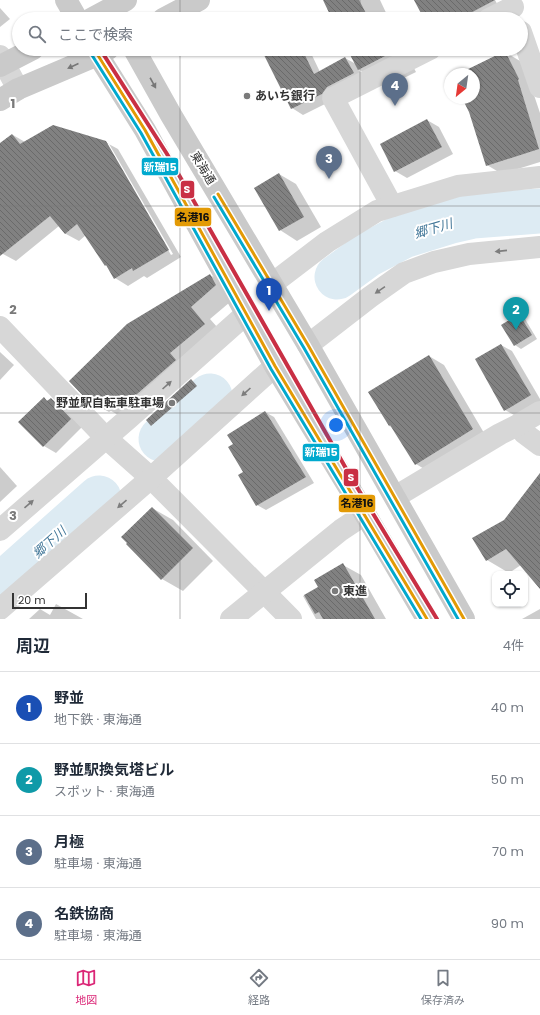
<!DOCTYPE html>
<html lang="ja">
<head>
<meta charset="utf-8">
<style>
  :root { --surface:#fff; --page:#f6f6f7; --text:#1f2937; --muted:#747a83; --line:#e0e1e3; --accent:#db2777 }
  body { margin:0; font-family:Poppins,"Noto Sans JP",sans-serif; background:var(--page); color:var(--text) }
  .controls { position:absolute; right:12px; bottom:12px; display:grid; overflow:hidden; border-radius:8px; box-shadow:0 1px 3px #0004 }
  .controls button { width:36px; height:36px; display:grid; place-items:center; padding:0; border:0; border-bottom:1px solid var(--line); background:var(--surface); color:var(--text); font:20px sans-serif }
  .compass { position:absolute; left:444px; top:68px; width:36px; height:36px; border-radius:50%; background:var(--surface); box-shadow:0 1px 3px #0004; rotate:209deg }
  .scale { position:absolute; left:12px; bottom:10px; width:75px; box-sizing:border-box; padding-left:4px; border:2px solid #333; border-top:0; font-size:11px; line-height:14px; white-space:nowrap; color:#333; -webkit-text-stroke:3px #fff; paint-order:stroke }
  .you { position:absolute; left:336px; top:425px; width:14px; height:14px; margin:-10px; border:3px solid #fff; border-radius:50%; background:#1a73e8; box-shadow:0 0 0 6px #1a73e833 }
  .badge { display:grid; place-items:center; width:26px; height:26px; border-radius:50%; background:var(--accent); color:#fff; font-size:13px; font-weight:700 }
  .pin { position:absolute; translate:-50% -33px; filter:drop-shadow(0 1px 2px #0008) }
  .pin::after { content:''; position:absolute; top:21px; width:14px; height:12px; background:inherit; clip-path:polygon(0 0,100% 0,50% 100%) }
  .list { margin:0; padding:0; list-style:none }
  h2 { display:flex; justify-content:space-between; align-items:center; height:52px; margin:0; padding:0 16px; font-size:17px }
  h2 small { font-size:13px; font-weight:400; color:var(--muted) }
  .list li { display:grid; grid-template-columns:26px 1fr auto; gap:12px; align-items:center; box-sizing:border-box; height:72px; padding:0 16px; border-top:1px solid var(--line) }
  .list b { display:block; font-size:15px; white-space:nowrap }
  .list p { margin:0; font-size:13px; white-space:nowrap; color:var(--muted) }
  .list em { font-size:13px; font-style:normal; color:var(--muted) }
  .icon { flex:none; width:22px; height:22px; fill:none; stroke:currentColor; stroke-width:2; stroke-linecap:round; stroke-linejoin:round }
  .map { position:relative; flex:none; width:540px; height:619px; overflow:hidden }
  .search { position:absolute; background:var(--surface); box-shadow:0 1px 3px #0004; left:12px; right:12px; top:12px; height:44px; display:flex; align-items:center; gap:10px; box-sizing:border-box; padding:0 14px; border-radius:22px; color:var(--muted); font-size:15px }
  .sheet { height:340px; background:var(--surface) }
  nav { display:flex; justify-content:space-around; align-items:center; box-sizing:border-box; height:56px; border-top:1px solid var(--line); background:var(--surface); font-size:11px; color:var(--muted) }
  nav a { display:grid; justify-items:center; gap:2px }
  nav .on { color:var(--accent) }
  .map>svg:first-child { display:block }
</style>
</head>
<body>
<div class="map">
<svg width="540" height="619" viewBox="0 0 540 619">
  <defs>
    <pattern id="building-back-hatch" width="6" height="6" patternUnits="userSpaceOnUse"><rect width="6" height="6" fill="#818181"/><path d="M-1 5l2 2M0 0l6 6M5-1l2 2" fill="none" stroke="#6a6a6a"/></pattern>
  </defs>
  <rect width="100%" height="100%" fill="#fff"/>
  <g fill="#0003" fill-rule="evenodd">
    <polygon points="324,0 380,0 389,19 333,19"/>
    <polygon points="416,0 495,0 503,15 495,19 426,19"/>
    <polygon points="0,8 10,19 0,27"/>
    <polygon points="277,49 309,49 320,72 345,58 356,64 348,49 404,49 416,72 388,86 358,69 365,80 333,100 303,115 292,108"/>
    <polygon points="505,52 520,61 532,89 540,113 540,162 502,174 487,165 470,112 464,98 474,98 474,74 460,74"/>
    <polygon points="427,120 439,127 453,154 407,178 395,171"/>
    <path d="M13 135 25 142H105L118 149 181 257 147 278 144 276 128 286 115 278 86 235 79 241 66 234 59 226 16 261 3 254 0 250V144ZM107 144H109L173 254 171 255Z"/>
    <polygon points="279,174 296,184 321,227 297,241 280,230 255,188"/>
    <polygon points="210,275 231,287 236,297 210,319 225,336 126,419 111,411 109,412 89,401 70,381"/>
    <polygon points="519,315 525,319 537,339 521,349 515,345"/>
    <polygon points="501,345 512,351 540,399 540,402 516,416 505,410"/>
    <polygon points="0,352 14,365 0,380"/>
    <polygon points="429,356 444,365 487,438 431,473 416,464 392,427 389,426"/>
    <polygon points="191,381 197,384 203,390 158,429 152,425 147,420"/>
    <polygon points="44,399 49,401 51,399 63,406 82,427 56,453 44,446"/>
    <polygon points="265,412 274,417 314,483 266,510 257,505 234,444"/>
    <polygon points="0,467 17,486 0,502"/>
    <polygon points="540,475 540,588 521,565 509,573 487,560 505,520"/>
    <polygon points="152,508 173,520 213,561 183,591 162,579"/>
    <polygon points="343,565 361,575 386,619 316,619 303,596 320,587"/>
    <polygon points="56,604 83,619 29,619 40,609 50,615"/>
    <polygon points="540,609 540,619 522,619"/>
  </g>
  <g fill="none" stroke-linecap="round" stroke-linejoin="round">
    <g stroke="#ddebf3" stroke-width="45">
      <polyline points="337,277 367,255 403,236 451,221 473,216 540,211"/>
      <polyline points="161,439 210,396"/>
      <polyline points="0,586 99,498"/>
    </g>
  </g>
  <g fill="url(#building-back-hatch)">
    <polygon points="323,0 359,0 369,19 332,19"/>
    <polygon points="414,0 495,0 459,19 424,19"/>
    <polygon points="275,49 302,49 314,74 345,57 354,73 327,87 322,94 291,109 264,55"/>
    <polygon points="347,49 384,49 387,55 358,70"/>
    <polygon points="505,51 519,79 518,80 539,149 486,166 469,112 462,98 474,98 474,74 458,74"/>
    <polygon points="427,119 442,147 394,172 380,144"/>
    <polygon points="53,125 106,141 169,250 133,271 132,268 114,279 106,265 105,266 77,224 65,234 50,216 0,256 0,143 12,134 20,144"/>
    <polygon points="279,173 304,217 279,231 254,188"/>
    <polygon points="210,274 216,285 191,307 205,324 170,353 176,360 129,401 126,397 114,408 104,408 93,397 88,401 69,381 127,324"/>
    <polygon points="519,314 532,335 514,346 501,325"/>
    <polygon points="501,344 531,395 504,411 475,359"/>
    <polygon points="429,355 473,429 415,465 390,425 389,426 368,392"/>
    <polygon points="191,379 197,386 151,426 146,420"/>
    <polygon points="44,397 47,401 51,398 71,419 43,447 18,422"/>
    <polygon points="265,411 306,477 256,506 238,475 243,472 228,447 233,444 227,435"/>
    <polygon points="540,473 540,589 506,549 486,561 472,538 504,520"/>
    <polygon points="152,507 193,548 161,580 126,544 127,543 121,537"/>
    <polygon points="343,563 375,619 323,619 319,612 315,614 304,595 318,587 314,580"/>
  </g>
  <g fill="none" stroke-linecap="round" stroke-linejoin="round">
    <g stroke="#d7d7d7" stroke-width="22">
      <polyline points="489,19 513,7"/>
      <polyline points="521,32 540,87"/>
      <polyline points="0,56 18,89"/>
      <polyline points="392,206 333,98 430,49"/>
      <polyline points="272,284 327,242 377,211 458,186 540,177"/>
      <polyline points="0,327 106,438 151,478 291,619"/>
      <polyline points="308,345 370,297 404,273 434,262 469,254 540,247"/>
      <polyline points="518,425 524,433 540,445"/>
      <polyline points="395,497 500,434 518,425 540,412"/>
      <polyline points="0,530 129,418 246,314"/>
      <polyline points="0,609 151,478 275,366"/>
      <polyline points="231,619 341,530 365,514"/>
    </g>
    <g stroke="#cacaca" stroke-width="22">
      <polyline points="66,0 77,19"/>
      <polyline points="91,19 126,0"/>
      <polyline points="163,19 199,0"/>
      <polyline points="94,49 145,130 275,366 365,514 427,619"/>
      <polyline points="134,49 171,115 308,345 464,619"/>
      <polyline points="0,66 33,49"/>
      <polyline points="0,100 18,89 98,55 108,49"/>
    </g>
    <defs>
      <g id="bus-1">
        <polyline points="94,49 145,130 275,366 427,619"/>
        <polyline points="218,194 308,345 464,619"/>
      </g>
      <g id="bus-2">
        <polyline points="90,52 141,133 271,369 421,619"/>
        <polyline points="214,197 304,348 458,619"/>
      </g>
    </defs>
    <use href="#bus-1" stroke="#fff" stroke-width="6"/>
    <use href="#bus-2" stroke="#fff" stroke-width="6"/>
    <use href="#bus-1" stroke="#e39a05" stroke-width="3"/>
    <use href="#bus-2" stroke="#00a9ce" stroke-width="3"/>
    <defs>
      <polyline id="metro-1" points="100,49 167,154 352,479 437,619"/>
    </defs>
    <use href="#metro-1" stroke="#fff" stroke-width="7"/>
    <use href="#metro-1" stroke="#c92f44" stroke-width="4"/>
  </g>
  <defs><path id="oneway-solid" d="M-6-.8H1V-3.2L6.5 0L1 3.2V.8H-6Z"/></defs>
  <g fill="#777">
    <use href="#oneway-solid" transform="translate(73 66) rotate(156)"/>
    <use href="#oneway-solid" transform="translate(153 83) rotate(61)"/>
  </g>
  <g fill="#7d7d7d">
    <use href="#oneway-solid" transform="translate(501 251) rotate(174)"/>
    <use href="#oneway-solid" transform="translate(380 290) rotate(146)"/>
    <use href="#oneway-solid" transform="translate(167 385) rotate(-42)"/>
    <use href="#oneway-solid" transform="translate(246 392) rotate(138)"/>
    <use href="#oneway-solid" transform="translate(29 504) rotate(-41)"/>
    <use href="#oneway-solid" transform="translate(122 504) rotate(139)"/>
  </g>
  <path fill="none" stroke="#7a7a7a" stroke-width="1" stroke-opacity="0.55" d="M180 0V19M360 0V19M180 49V619M360 49V619M0 206H540M0 413H540"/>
  <g fill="#7a7a7a" stroke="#fff" stroke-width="1.5">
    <circle cx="247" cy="96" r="4"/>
    <circle cx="172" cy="403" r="4"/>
    <circle cx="335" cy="591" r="4"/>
  </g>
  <g text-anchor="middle" stroke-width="4" stroke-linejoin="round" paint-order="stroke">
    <g font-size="12" font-weight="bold" fill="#333" stroke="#fff" text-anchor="start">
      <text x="255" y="100">あいち銀行</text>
      <text x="164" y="407" text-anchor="end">野並駅自転車駐車場</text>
      <text x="343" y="595">東進</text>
    </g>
    <g font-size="12" fill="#333" stroke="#fff">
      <text transform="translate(203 168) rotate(59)" y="4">東海通</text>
    </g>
    <g font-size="13" font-style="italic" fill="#3f7597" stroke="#fff">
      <text transform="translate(433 228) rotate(-16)" y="5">郷下川</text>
      <text transform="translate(49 542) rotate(-42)" y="5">郷下川</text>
    </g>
  </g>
  <g font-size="13" text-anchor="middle" font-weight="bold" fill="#7a7a7a" stroke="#fff" stroke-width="4" stroke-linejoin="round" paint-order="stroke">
    <text x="13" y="108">1</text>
    <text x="13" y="314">2</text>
    <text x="13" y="520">3</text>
  </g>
  <g stroke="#fff" stroke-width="1.5">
    <rect x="141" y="157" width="38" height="19" rx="4" fill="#00a9ce"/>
    <rect x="180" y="180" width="15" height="19" rx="4" fill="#c92f44"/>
    <rect x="174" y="207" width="38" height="20" rx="4" fill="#e39a05"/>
    <rect x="302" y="443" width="38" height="19" rx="4" fill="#00a9ce"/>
    <rect x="343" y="468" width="16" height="19" rx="4" fill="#c92f44"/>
    <rect x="338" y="494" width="38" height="19" rx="4" fill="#e39a05"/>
  </g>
  <g font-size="11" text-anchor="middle" font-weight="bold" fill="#fff">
    <text x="160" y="171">新瑞15</text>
    <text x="187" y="193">S</text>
    <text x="321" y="456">新瑞15</text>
    <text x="351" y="481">S</text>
  </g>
  <g font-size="11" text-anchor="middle" font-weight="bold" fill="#111">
    <text x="193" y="221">名港16</text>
    <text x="357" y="507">名港16</text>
  </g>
</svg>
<div class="controls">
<button><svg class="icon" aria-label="locate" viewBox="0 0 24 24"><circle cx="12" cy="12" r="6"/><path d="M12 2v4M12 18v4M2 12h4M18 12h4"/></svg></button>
</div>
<svg class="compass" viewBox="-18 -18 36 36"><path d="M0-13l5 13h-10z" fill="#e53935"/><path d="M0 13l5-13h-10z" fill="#747a83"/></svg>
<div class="scale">20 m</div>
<div class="you"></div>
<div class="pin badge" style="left:269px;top:311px;background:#1a4fb4">1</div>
<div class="pin badge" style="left:516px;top:330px;background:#0f9aa8">2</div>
<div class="pin badge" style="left:329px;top:179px;background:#5c6f8a">3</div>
<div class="pin badge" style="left:395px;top:106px;background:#5c6f8a">4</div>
<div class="search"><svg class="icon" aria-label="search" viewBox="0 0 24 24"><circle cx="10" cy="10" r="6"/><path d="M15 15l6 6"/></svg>ここで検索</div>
</div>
<section class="sheet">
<h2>周辺<small>4件</small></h2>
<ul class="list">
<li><span class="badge" style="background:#1a4fb4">1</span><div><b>野並</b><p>地下鉄 · 東海通</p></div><em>40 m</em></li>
<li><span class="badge" style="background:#0f9aa8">2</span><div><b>野並駅換気塔ビル</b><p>スポット · 東海通</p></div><em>50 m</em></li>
<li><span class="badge" style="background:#5c6f8a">3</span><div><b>月極</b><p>駐車場 · 東海通</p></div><em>70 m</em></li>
<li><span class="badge" style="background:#5c6f8a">4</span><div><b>名鉄協商</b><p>駐車場 · 東海通</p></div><em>90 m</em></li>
</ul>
</section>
<nav>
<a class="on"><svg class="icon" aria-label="map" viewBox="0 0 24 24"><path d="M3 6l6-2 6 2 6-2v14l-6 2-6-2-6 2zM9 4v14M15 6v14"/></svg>地図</a>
<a><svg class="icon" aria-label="directions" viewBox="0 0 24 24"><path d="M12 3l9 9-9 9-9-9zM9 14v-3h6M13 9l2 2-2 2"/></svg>経路</a>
<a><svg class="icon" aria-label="saved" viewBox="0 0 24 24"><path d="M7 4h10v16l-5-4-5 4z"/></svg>保存済み</a>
</nav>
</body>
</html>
